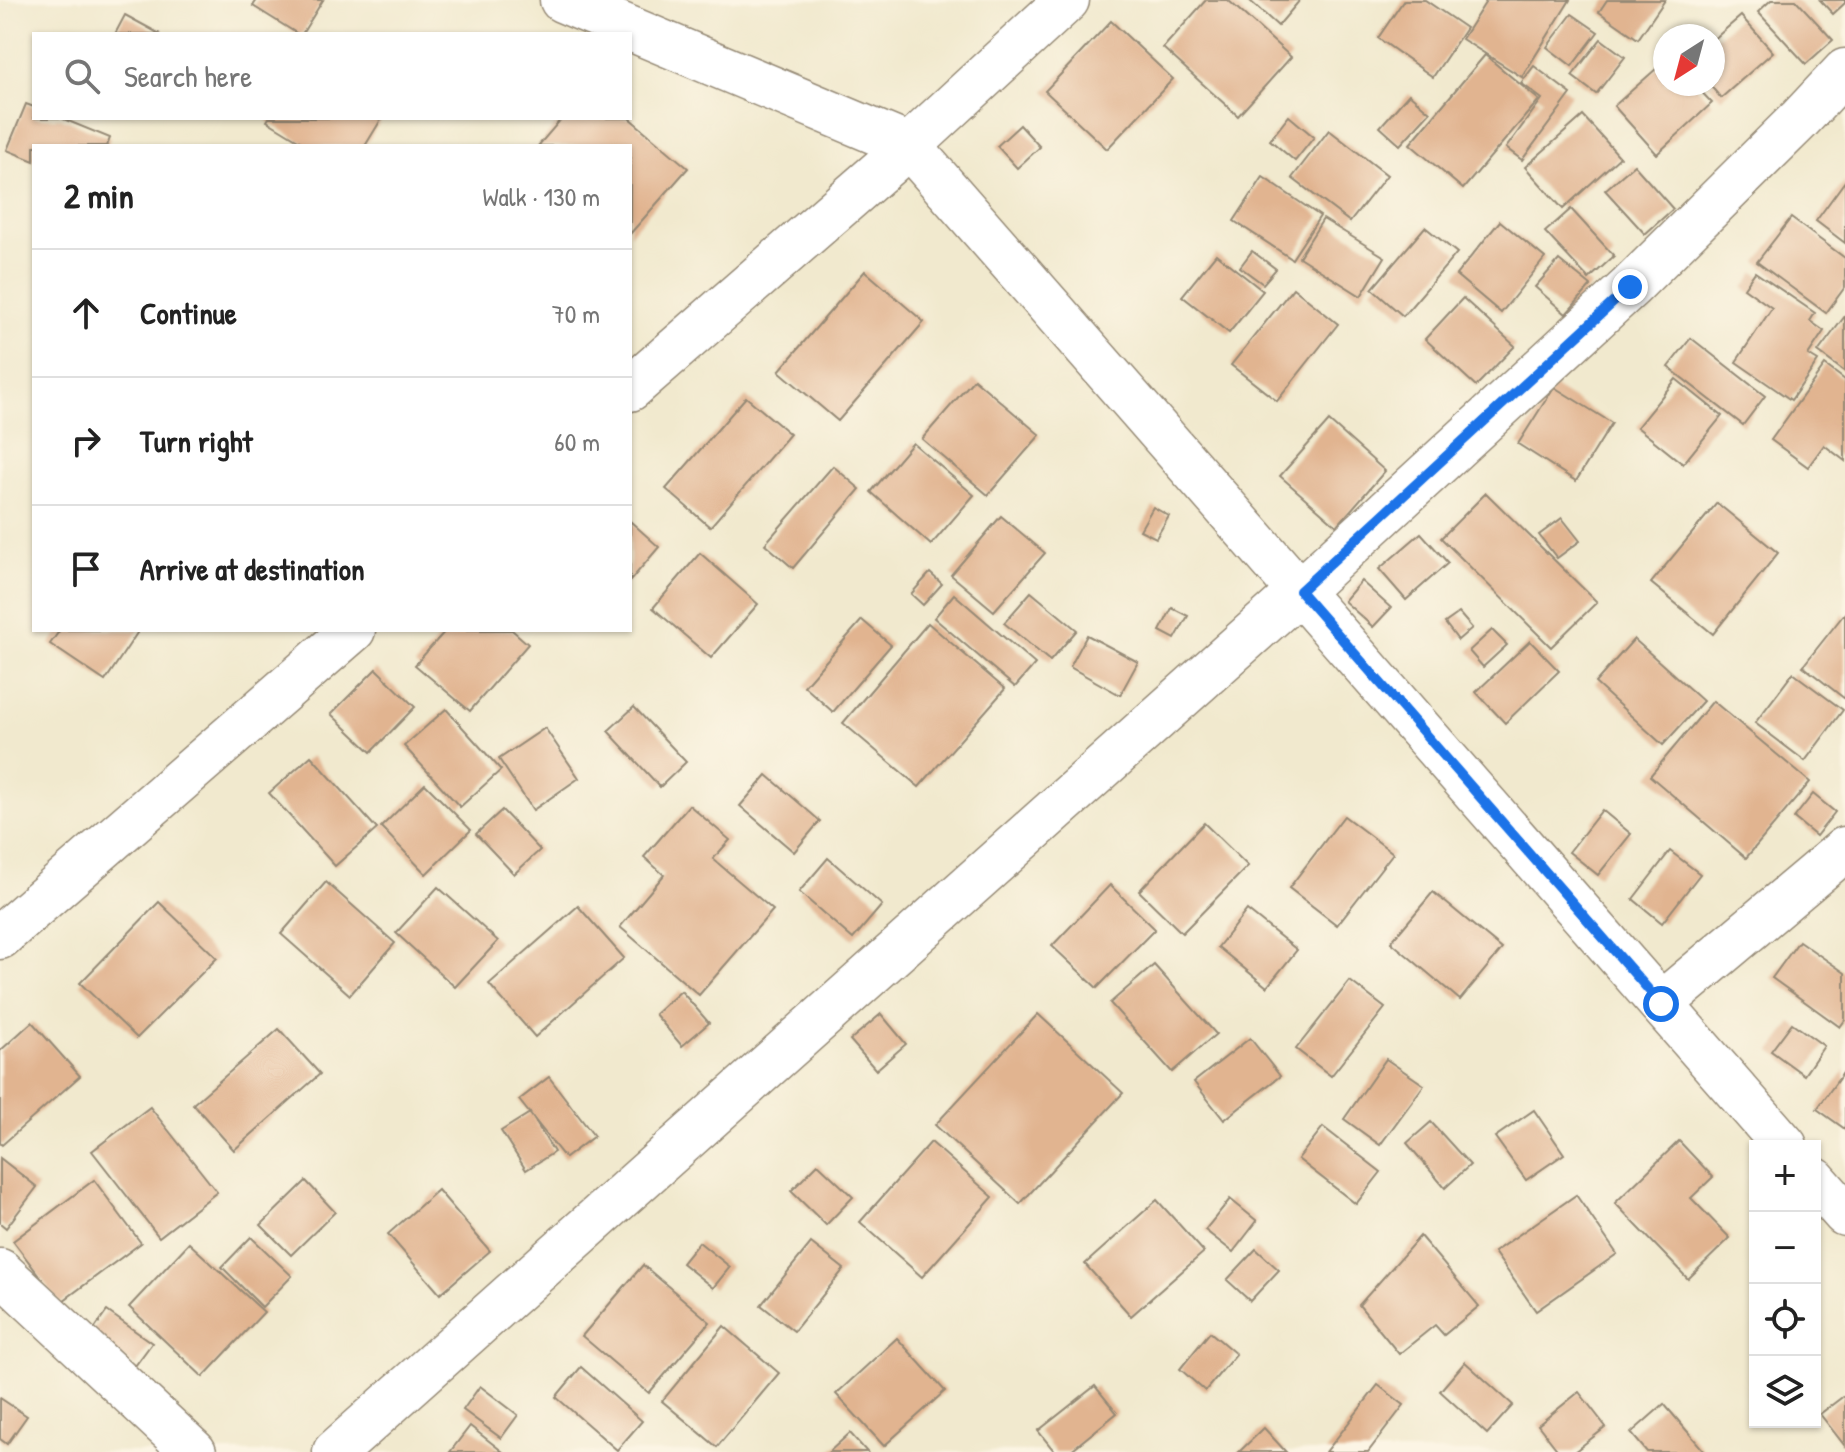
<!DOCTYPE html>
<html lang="en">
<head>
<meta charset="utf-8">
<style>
  :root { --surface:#fff; --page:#f6f6f6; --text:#222; --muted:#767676; --line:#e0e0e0 }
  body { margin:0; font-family:"Patrick Hand",sans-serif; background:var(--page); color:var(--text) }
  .controls { position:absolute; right:24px; bottom:24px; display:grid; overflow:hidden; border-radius:0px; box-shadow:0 2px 6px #0004 }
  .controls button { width:72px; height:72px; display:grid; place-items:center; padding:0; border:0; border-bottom:2px solid var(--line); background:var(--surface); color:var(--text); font:40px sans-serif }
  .compass { position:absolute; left:1653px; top:24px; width:72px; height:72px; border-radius:50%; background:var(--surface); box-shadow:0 2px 6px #0004; rotate:216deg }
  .stop { position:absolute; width:24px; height:24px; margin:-18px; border:6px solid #1a73e8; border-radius:50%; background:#fff }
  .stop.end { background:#1a73e8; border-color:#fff; box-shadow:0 2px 8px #0008 }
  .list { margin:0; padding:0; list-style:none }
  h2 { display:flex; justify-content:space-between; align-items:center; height:104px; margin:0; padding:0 32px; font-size:34px }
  h2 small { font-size:26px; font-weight:400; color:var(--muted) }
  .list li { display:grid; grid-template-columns:52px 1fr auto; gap:24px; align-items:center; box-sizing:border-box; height:128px; padding:0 32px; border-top:2px solid var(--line) }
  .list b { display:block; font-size:30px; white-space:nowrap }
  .list em { font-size:26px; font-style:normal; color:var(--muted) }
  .icon { flex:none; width:44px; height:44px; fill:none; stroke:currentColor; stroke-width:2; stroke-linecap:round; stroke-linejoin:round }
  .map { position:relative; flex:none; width:1845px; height:1452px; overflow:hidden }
  .search { position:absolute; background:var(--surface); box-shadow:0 2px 6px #0004; left:32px; top:32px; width:600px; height:88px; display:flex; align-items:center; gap:20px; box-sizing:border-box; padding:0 28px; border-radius:0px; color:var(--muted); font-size:30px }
  .panel { position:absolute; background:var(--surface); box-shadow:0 2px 6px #0004; left:32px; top:144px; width:600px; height:488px; border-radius:0px }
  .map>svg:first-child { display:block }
</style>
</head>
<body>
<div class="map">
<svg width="1845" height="1452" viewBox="0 0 1845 1452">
  <rect width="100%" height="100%" fill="#fcf5e5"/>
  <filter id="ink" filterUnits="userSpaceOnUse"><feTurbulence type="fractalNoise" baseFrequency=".0125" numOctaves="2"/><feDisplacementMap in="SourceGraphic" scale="16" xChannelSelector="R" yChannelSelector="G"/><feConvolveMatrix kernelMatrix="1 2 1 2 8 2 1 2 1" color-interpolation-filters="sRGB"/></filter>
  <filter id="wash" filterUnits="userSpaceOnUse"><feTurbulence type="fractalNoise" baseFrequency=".006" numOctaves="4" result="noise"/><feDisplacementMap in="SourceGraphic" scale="32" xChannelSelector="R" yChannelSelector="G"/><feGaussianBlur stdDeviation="1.8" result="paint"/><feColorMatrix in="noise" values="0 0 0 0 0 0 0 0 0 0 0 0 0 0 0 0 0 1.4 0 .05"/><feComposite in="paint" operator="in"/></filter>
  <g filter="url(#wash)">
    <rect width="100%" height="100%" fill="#f1e9ce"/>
    <g id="blocks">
      <g fill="#e1b490">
        <polygon points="257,0 323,0 302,34 298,34 253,6"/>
        <polygon points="1206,0 1228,0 1291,57 1238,116 1163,48"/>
        <polygon points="1249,0 1300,0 1278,26"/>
        <polygon points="1404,0 1425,0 1466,28 1433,77 1378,38"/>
        <polygon points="1487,0 1570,0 1522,77 1462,39"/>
        <polygon points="1607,0 1665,0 1638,39 1599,12"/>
        <polygon points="1771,0 1796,0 1833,40 1806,64 1758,12"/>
        <polygon points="1820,0 1845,0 1845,3 1833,14"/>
        <polygon points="1572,14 1598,32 1572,66 1547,47"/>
        <polygon points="125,15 160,34 115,34"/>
        <polygon points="1741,16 1773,52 1721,98 1709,84 1713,84 1713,40"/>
        <polygon points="1111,21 1173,79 1107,149 1045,91"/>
        <polygon points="1601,39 1625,57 1596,94 1572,76"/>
        <polygon points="1485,55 1539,100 1463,189 1410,144"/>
        <polygon points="1665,61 1665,84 1694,84 1712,103 1657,154 1614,106"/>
        <polygon points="1534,66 1571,94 1522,160 1506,148 1542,99 1521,83"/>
        <polygon points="1409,94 1430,112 1400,145 1380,127"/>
        <polygon points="26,104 34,107 34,118 61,118 110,138 107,146 34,146 34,161 7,150"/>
        <polygon points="1289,116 1314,137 1295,161 1270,140"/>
        <polygon points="1583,116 1620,157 1563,209 1525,167"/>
        <polygon points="269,118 382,118 365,146 308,146 267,121"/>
        <polygon points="562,118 629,118 688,168 630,234 630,146 538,146"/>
        <polygon points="1020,125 1040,147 1017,168 997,146"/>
        <polygon points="1329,130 1387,175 1350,222 1292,178"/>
        <polygon points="1634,165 1673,209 1645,234 1605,190"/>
        <polygon points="1263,177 1320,216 1292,259 1234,221"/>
        <polygon points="1845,181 1845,243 1816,221"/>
        <polygon points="1571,209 1614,256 1589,279 1545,232"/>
        <polygon points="1791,218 1845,258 1845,287 1826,313 1757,262"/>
        <polygon points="1323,219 1385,257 1361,296 1299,257"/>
        <polygon points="1500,221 1545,258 1501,313 1456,275"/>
        <polygon points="1425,227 1457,253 1403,316 1372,289"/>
        <polygon points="1252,251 1276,269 1263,284 1240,267"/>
        <polygon points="1216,254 1263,291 1229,333 1182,296"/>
        <polygon points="1559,260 1591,286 1566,314 1535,287"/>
        <polygon points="865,271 924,322 838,421 779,371"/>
        <polygon points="1755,272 1815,313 1810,321 1824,331 1808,355 1818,361 1791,400 1736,362 1772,308 1744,288"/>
        <polygon points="1293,288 1338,324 1277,401 1231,365"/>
        <polygon points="1463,298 1515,346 1476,386 1425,339"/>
        <polygon points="1845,316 1845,372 1818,352"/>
        <polygon points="1691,338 1765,396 1743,425 1668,367"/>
        <polygon points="1825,365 1845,380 1845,461 1824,445 1808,467 1771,440"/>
        <polygon points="974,379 1040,435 988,495 922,439"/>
        <polygon points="1676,379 1722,416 1683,464 1637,427"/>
        <polygon points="1554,387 1612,423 1576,481 1518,444"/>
        <polygon points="746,397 790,434 710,527 666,489"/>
        <polygon points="1329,421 1385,471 1337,526 1280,476"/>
        <polygon points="913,443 974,495 931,545 871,492"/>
        <polygon points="833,466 860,489 793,568 765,544"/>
        <polygon points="1486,493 1597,602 1551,647 1441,538"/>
        <polygon points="1717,503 1778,553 1713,634 1651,583"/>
        <polygon points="1153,507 1169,516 1156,538 1140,530"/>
        <polygon points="1001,516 1045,553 994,611 951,575"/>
        <polygon points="1562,518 1580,541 1557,558 1539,535"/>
        <polygon points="630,521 659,547 630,581"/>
        <polygon points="1421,533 1448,563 1406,600 1379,569"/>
        <polygon points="700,553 758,604 711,658 653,608"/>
        <polygon points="930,573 942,584 923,605 911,594"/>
        <polygon points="1361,581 1391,608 1373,627 1344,601"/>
        <polygon points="1031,592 1077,630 1050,661 1004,623"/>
        <polygon points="954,594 1035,664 1015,687 934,618"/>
        <polygon points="1172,608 1188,616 1175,639 1160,631"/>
        <polygon points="1459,613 1472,628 1458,640 1445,623"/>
        <polygon points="1845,613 1845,699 1803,666"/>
        <polygon points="862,620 891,645 833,712 804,686"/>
        <polygon points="928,623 1005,689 919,787 843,723"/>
        <polygon points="60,630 139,630 105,681 50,644"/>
        <polygon points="446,630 512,630 528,644 470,711 415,665"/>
        <polygon points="1492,630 1507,645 1483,667 1469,651"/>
        <polygon points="1087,635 1138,662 1120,695 1070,667"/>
        <polygon points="1634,639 1703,701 1663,745 1595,683"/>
        <polygon points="1530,641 1559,671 1505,723 1476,692"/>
        <polygon points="376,669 415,707 371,752 331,714"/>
        <polygon points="1793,673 1843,710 1805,761 1755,723"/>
        <polygon points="1713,701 1810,782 1746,858 1650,776"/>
        <polygon points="634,707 686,762 660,787 608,731"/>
        <polygon points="446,709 501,770 460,807 404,746"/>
        <polygon points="545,728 579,778 533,810 499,759"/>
        <polygon points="311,756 377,829 335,866 269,793"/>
        <polygon points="767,775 820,821 794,852 740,806"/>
        <polygon points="425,784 471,830 426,874 381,827"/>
        <polygon points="1813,794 1835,812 1816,836 1794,818"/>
        <polygon points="689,805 730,840 713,859 773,910 699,995 620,927 664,875 644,857"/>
        <polygon points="502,810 540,850 514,874 476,834"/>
        <polygon points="1602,810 1631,834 1598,875 1569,852"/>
        <polygon points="1344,816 1393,853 1337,925 1289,888"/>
        <polygon points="1204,823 1248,866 1182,933 1139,891"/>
        <polygon points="1670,851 1700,874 1662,923 1633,899"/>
        <polygon points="828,858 882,905 853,939 799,892"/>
        <polygon points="326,882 395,943 350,995 281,934"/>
        <polygon points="1110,885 1155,929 1097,988 1052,946"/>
        <polygon points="438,887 498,941 455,987 396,933"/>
        <polygon points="1433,892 1502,949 1460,1000 1391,942"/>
        <polygon points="159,902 217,958 137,1038 80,983"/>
        <polygon points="578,906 624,958 535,1037 489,984"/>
        <polygon points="1247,910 1297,950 1267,987 1218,947"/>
        <polygon points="1799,941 1845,973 1845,1020 1840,1027 1772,978"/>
        <polygon points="1154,965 1216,1034 1172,1072 1110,1003"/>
        <polygon points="1350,981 1385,1008 1331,1076 1296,1049"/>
        <polygon points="681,991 709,1023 682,1046 655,1014"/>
        <polygon points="881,1014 906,1044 876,1070 850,1040"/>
        <polygon points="1038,1014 1123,1093 1020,1204 935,1125"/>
        <polygon points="32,1022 80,1076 2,1145 0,1143 0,1051"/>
        <polygon points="1792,1023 1824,1046 1804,1075 1771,1051"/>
        <polygon points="279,1029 320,1074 234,1150 193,1104"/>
        <polygon points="1250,1038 1280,1076 1224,1120 1194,1082"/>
        <polygon points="1386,1059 1424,1085 1380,1145 1344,1119"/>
        <polygon points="1845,1070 1845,1129 1817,1109"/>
        <polygon points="549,1077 594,1136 565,1158 519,1100"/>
        <polygon points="150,1107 217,1192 159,1237 92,1151"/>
        <polygon points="1534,1110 1564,1154 1526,1180 1495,1137"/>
        <polygon points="530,1113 554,1152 526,1170 501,1131"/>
        <polygon points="1431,1122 1470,1165 1445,1188 1407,1143"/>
        <polygon points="1323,1127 1381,1172 1356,1204 1298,1159"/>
        <polygon points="1679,1141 1713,1177 1691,1198 1730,1238 1688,1279 1615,1203"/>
        <polygon points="931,1142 993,1197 922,1277 860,1222"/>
        <polygon points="0,1158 37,1187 6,1228 0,1223"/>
        <polygon points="818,1164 853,1197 826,1225 791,1191"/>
        <polygon points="94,1180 141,1243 60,1303 13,1241"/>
        <polygon points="306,1181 335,1212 291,1255 261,1225"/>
        <polygon points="438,1190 490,1251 440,1294 388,1234"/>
        <polygon points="1576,1195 1617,1254 1536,1311 1494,1252"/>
        <polygon points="1230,1199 1257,1221 1233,1252 1205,1230"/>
        <polygon points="1157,1200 1204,1252 1131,1316 1085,1264"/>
        <polygon points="1420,1236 1479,1306 1444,1335 1435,1325 1399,1354 1359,1305"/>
        <polygon points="251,1237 292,1276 262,1307 222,1267"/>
        <polygon points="699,1242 730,1267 713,1288 682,1263"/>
        <polygon points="189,1243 264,1312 203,1377 129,1307"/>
        <polygon points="811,1243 844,1269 794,1331 761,1305"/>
        <polygon points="1256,1249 1279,1270 1250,1301 1227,1280"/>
        <polygon points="643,1265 710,1322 649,1393 582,1336"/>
        <polygon points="107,1311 152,1343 135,1366 91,1334"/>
        <polygon points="724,1326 779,1373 717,1447 662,1401"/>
        <polygon points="1210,1332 1236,1354 1205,1391 1180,1369"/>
        <polygon points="897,1338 945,1391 884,1446 836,1394"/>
        <polygon points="1465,1362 1513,1405 1487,1434 1440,1391"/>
        <polygon points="581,1367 642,1421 617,1450 556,1397"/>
        <polygon points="1378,1385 1404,1405 1368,1452 1326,1452"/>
        <polygon points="480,1386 518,1415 501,1438 463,1410"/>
        <polygon points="1095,1386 1117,1413 1069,1452 1055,1452 1038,1431"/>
        <polygon points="1579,1392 1606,1427 1574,1452 1559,1452 1538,1425"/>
        <polygon points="1845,1395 1845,1446 1820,1414"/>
        <polygon points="0,1398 27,1416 7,1444 0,1439"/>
        <polygon points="1664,1404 1705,1452 1647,1452 1631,1433"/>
        <polygon points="470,1426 503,1452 450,1452"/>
        <polygon points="1264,1428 1286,1452 1239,1452"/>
        <polygon points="850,1433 867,1452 829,1452"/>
      </g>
    </g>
  </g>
  <g filter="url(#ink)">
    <use href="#blocks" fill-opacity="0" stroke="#968a76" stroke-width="2"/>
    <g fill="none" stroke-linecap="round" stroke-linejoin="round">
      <defs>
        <g id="minor">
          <polyline points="562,0 909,146 1785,1146"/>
          <polyline points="630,389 909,146 1067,0"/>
          <polyline points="0,937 353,630"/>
          <polyline points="1661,1004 1845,849"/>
          <polyline points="1815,1180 1845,1214"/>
          <polyline points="0,1271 194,1452"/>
          <polyline points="335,1452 1300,591 1630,287 1799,120 1845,71"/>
        </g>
      </defs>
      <use href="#minor" stroke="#968a76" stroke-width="47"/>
      <use href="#minor" stroke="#fff" stroke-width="44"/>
    </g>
  </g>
  <g fill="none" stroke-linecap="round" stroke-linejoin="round" filter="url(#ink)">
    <polyline stroke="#1a73e8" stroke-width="10" points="1630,287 1300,591 1661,1004"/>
  </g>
</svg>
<div class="controls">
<button>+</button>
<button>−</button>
<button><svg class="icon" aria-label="locate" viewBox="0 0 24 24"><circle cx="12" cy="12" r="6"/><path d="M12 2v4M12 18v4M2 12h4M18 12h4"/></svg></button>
<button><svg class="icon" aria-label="layers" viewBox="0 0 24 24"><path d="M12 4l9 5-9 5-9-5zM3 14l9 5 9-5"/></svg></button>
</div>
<svg class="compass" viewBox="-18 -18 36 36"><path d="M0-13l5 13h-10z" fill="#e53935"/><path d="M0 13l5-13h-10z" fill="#767676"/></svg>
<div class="stop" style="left:1661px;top:1004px"></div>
<div class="stop end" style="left:1630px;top:287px"></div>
<div class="search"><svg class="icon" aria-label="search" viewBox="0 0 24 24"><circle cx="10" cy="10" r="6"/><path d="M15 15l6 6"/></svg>Search here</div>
<section class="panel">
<h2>2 min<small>Walk · 130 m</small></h2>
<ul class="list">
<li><svg class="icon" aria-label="ahead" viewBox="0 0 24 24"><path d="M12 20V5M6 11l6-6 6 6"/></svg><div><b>Continue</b></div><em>70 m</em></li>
<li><svg class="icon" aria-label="right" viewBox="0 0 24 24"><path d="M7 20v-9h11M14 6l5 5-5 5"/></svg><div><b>Turn right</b></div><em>60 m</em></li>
<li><svg class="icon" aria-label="arrive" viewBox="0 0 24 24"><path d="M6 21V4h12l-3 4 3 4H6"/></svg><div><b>Arrive at destination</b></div></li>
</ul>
</section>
</div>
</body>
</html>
